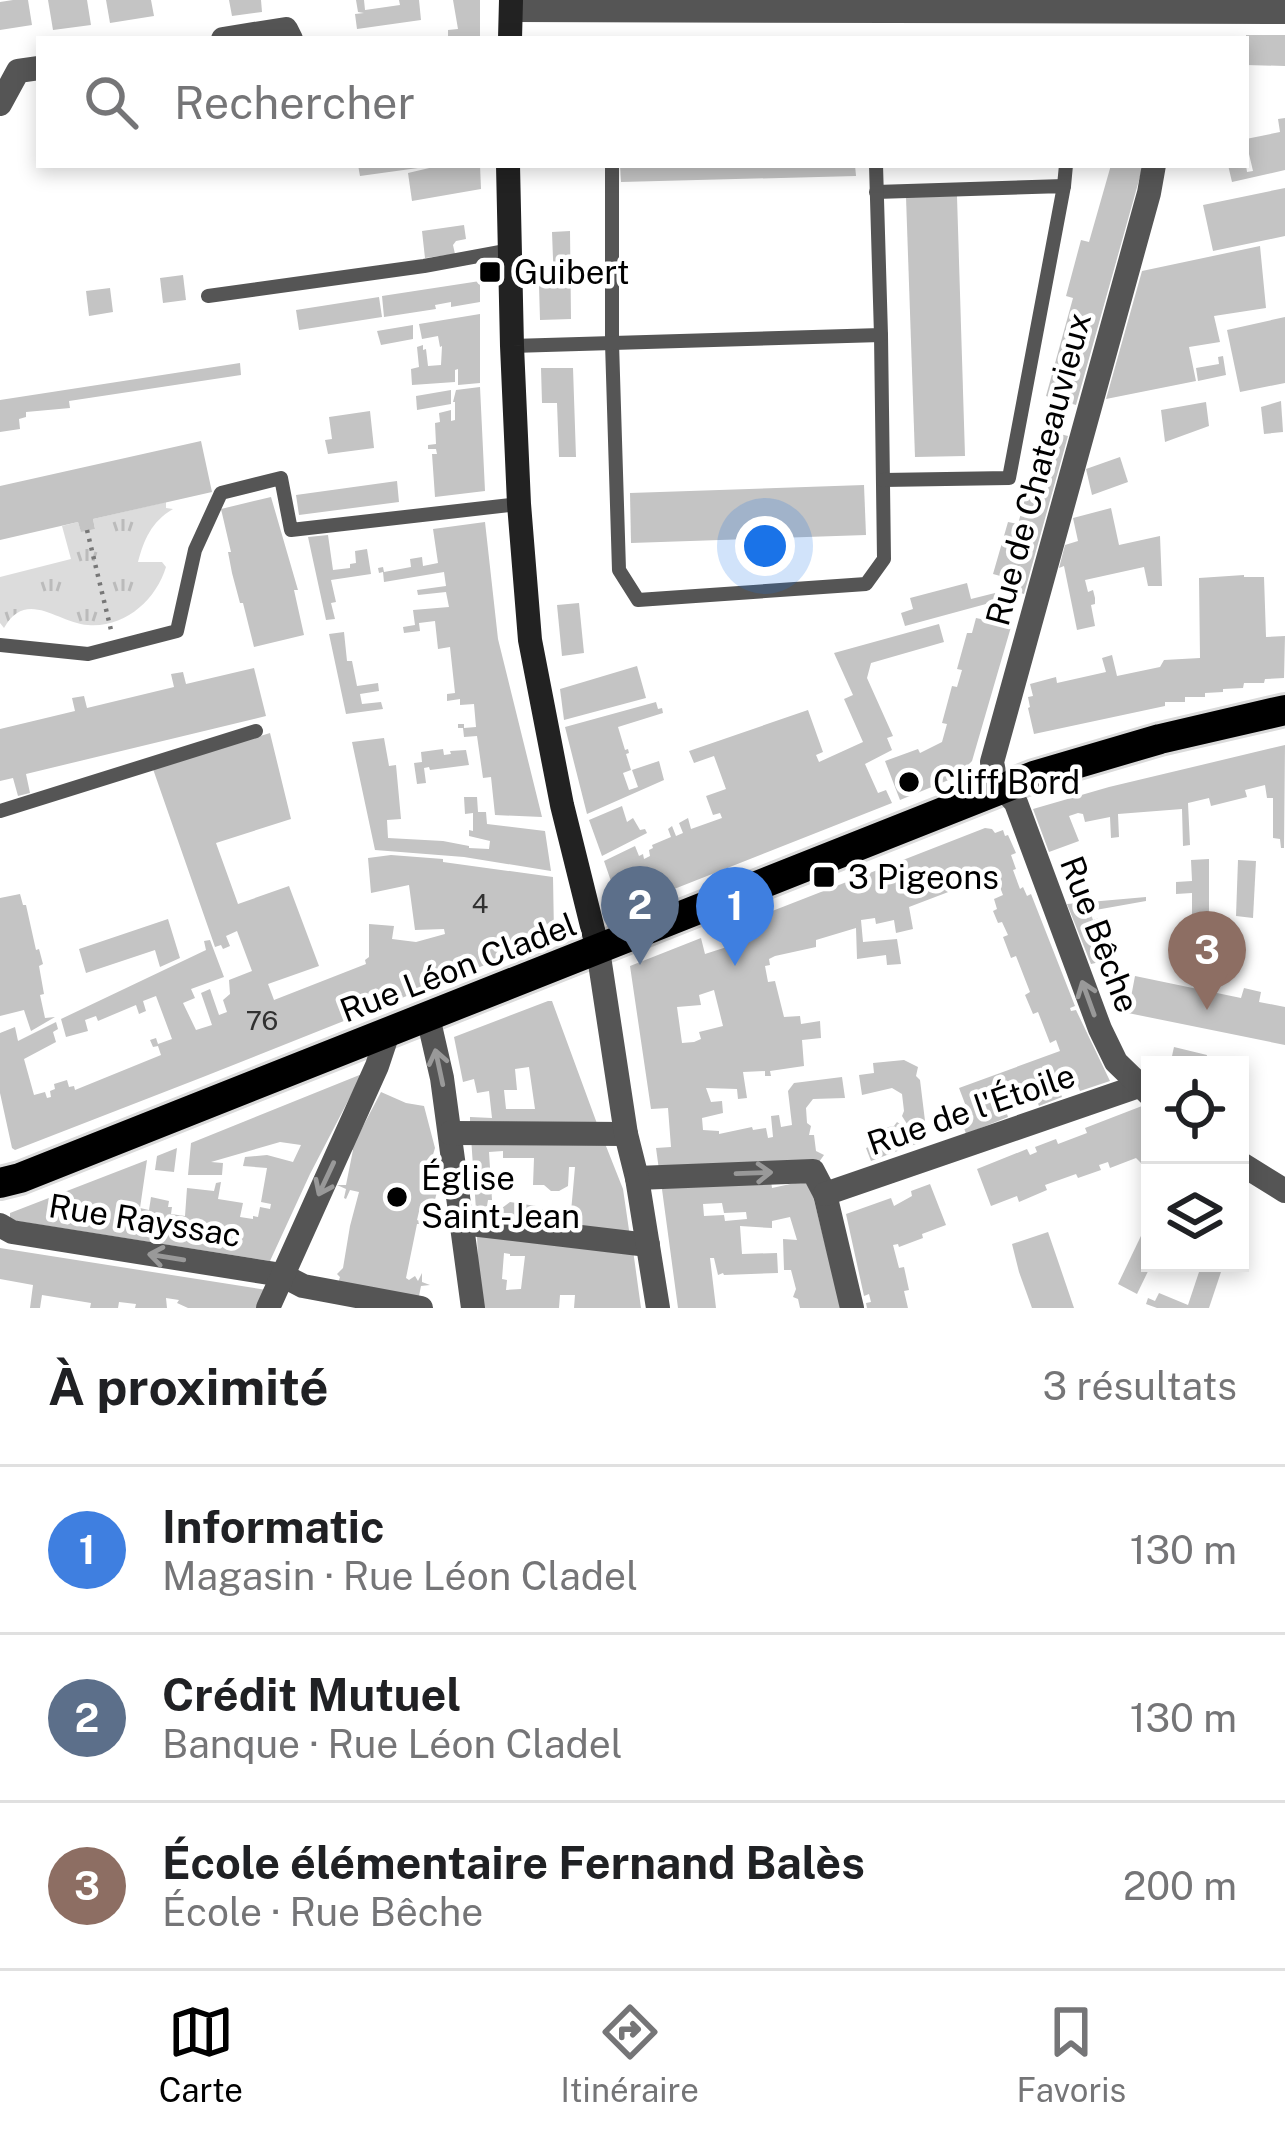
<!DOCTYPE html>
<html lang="fr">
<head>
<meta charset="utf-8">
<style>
  :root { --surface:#fff; --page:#f2f2f2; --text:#202124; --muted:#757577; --line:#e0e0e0; --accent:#000 }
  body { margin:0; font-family:"Public Sans",sans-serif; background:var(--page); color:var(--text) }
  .controls { position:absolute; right:36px; bottom:36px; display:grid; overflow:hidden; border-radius:0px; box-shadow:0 6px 18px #0003 }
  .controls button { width:108px; height:108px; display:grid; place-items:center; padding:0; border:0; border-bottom:3px solid var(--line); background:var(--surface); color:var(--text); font:60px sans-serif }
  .you { position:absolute; left:765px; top:546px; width:42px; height:42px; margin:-30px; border:9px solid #fff; border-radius:50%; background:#1a73e8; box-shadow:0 0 0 18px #1a73e833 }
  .badge { display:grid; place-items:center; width:78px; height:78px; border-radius:50%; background:var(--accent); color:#fff; font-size:39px; font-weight:700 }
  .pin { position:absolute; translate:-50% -99px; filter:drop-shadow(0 3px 6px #0008) }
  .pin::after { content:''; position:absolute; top:63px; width:42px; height:36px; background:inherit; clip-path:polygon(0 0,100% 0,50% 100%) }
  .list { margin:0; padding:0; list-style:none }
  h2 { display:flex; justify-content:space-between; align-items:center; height:156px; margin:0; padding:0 48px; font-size:51px }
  h2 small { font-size:39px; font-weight:400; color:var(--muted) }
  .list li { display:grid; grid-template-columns:78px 1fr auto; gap:36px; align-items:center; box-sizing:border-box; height:168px; padding:0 48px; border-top:3px solid var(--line) }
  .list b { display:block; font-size:45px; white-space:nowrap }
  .list p { margin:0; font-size:39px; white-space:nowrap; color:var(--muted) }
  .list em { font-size:39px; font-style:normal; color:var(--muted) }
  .icon { flex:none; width:66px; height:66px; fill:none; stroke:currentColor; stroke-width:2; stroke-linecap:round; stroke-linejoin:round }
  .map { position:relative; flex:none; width:1285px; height:1308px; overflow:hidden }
  .search { position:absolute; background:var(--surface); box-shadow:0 6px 18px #0003; left:36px; right:36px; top:36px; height:132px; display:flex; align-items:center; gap:30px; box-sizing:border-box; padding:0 42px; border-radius:0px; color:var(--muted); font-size:45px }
  .sheet { height:660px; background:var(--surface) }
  nav { display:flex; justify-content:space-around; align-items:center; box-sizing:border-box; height:168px; border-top:3px solid var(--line); background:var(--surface); font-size:33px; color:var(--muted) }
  nav a { display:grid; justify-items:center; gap:6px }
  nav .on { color:var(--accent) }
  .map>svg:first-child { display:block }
</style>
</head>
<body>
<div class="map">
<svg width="1285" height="1308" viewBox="0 0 1285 1308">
  <defs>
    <pattern id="grass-tufts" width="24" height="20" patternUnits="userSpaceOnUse" patternTransform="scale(3)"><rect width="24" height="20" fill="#dcdcdc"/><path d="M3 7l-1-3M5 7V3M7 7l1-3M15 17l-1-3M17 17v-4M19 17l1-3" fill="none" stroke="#bbb"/></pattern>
  </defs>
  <rect width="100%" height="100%" fill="#fff"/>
  <path fill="url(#grass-tufts)" d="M166 502V508L173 509C151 522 144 540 138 562H162L166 567C156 600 125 628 88 625 58 623 26 588 4 628L0 623V577L71 559 62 526 78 522 81 531 95 529 93 519Z"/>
  <g fill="#c4c4c4" fill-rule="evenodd">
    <polygon points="13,0 28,0 32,25 0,30 0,2"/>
    <polygon points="48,0 87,0 91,25 53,30"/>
    <polygon points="106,0 151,0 154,16 110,23"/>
    <polygon points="229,0 261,0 262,12 232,16"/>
    <polygon points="356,0 364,0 365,10 400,5 399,0 419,0 421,20 357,29 355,14 364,13 358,12"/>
    <polygon points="453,0 480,0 480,39 448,39 448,30 458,29"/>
    <polygon points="1246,35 1285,35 1285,66 1246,65"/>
    <polygon points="1285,118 1285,170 1232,182 1228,165 1246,165 1247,172 1253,171 1249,154 1246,155 1246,139 1280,132 1278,119"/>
    <polygon points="358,165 418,165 418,168 360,176"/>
    <polygon points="442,165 480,165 481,189 412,201 408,173"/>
    <polygon points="620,165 855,165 856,176 621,182"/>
    <polygon points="1111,165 1142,165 1141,173 1076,405 1046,396 1073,298 1066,296 1081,240 1089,242"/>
    <polygon points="1285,188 1285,236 1213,251 1203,205"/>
    <polygon points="957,196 965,456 915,457 906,197"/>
    <polygon points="464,225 466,239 456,241 453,245 455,254 425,258 422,231"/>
    <polygon points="570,231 571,319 540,320 539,285 554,285 552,232"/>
    <polygon points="1260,246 1266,308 1214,316 1220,342 1189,347 1196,381 1106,399 1142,271"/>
    <polygon points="183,275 186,300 163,303 160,278"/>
    <polygon points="480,281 480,302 451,307 451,302 435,305 436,309 384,317 382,296"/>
    <polygon points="110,288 113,312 89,316 86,291"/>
    <polygon points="379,297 382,317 299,330 296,310"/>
    <polygon points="480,314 480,383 458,385 458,369 455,370 455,382 412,385 411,369 419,367 417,347 423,345 423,350 426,349 428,366 441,365 442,346 440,347 438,336 422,339 419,324"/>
    <polygon points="1285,317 1285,383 1240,392 1227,330"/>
    <polygon points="413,325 413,339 381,345 377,331"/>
    <polygon points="1223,356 1226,375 1198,381 1196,368 1219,364 1218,357"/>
    <polygon points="240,363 241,375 69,401 70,408 26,412 26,417 19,419 20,429 0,432 0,400"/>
    <polygon points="541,368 573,368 576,457 559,457 557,403 542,403"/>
    <polygon points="480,387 485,491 435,497 432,454 437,454 436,449 428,449 428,445 436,444 435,423 440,422 439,413 451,410 451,421 455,420 455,402 453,402 456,390"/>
    <polygon points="451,390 451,404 417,410 416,396"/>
    <polygon points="1281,401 1283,432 1264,434 1261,407"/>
    <polygon points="1206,402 1209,426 1165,442 1161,410"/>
    <polygon points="370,411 374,448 328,454 325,440 332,439 329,417"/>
    <polygon points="1044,430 1068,436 1024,594 1001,587 1004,577 993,574 1008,522 1018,524"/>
    <polygon points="201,441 212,492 93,519 95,529 81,532 78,522 0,540 0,486"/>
    <polygon points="1120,457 1128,482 1092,495 1086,469"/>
    <polygon points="397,481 399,502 299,515 296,495"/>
    <polygon points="864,485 866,535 631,543 630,493"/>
    <polygon points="271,497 298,590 294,590 304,635 254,647 243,603 240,603 232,573 228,552 231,552 221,509"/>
    <polygon points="1111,508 1119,545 1160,536 1162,586 1148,586 1144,567 1085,580 1088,592 1093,590 1095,598 1095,604 1091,605 1095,626 1077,630 1064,566 1059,568 1065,545 1078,541 1073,518"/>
    <polygon points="485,522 498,639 542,817 495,815 491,777 483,778 477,736 464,737 463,728 458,728 458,724 464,724 464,728 476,727 474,704 460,705 460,699 447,701 447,694 455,693 450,647 438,649 435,621 419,623 420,631 404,633 403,627 415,625 413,610 449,607 446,592 418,595 417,590 446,586 444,572 384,582 383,572 379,573 378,568 383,567 384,572 411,567 410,559 422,557 423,566 438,563 433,529"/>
    <polygon points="328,535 333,570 350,568 350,564 356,563 355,551 367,549 371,574 331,580 336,602 331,603 335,619 326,620 308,537"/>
    <polygon points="1244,575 1244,577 1264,577 1266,637 1285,636 1284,678 1265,679 1264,683 1244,683 1243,688 1223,689 1223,692 1205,693 1205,697 1185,697 1185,702 1165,702 1165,706 1034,734 1028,708 1030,707 1028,697 1033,696 1030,684 1056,677 1057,683 1106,672 1102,658 1112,655 1117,676 1160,667 1164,660 1200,658 1199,578"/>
    <polygon points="967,583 971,599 995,593 997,601 905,626 901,613 913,609 910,598"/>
    <polygon points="579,603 584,653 562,656 557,605"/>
    <polygon points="993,615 1013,620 972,761 956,777 900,800 885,761 918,749 920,753 942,742 947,724 942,723 952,686 957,687 962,670 957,669 967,633 972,633 976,618 990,621"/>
    <polygon points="939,624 944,642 871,663 867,678 893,736 887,738 892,750 865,764 878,793 886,790 892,803 621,910 604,861 635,846 639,856 643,854 644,859 650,856 649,850 653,848 652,845 671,837 668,829 672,826 676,836 683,833 679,823 688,818 691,829 722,818 720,813 713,815 706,796 726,789 714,756 694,763 689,751 808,710 823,752 816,755 819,762 863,742 844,699 853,695 834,653"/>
    <polygon points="344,632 347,661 352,661 357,686 378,683 379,691 360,694 362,704 381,702 383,709 346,714 329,634"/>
    <polygon points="637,666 646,698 564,720 560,689"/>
    <polygon points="254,668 266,716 26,774 30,793 18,796 13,778 0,781 0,729 75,711 72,698 84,696 87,708 174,687 171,674 183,672 186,684"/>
    <polygon points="656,702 658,709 662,708 663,713 618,727 625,750 628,749 629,753 626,754 631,770 623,773 629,790 638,787 632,770 659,761 664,780 587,814 565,727"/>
    <polygon points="270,733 291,819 216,843 238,904 289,886 319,966 268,984 274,1000 366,964 365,960 369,957 369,924 394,926 392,939 416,942 445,934 444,929 415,930 409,885 371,893 368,858 391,855 443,859 443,862 553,877 554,934 550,939 203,1077 15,1150 12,1148 0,1093 0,1033 15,1027 18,1041 56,1022 58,1029 53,1032 56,1042 24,1059 34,1095 45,1092 47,1098 51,1097 50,1091 55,1089 54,1084 67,1080 69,1087 74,1086 75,1090 161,1055 158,1046 153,1047 150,1040 156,1038 158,1044 172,1039 156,996 143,1001 146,1011 139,1014 136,1005 98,1021 96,1016 85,1020 88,1031 66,1037 61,1019 206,950 204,941 210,940 224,977 191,989 195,998 183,1003 196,1030 212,1025 201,993 210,989 219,1015 227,1012 223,1000 230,994 229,980 252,971 237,931 226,936 230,946 223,949 221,945 215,947 153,769"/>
    <polygon points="384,738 389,766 396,765 401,819 387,820 388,838 443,841 469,846 469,848 489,849 490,841 469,836 469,830 473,831 473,813 465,814 464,797 477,797 478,812 486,812 487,824 545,831 551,871 464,857 375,850 352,742"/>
    <polygon points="1285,745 1284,848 1281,848 1280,839 1273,838 1273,798 1267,798 1265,785 1245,790 1247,797 1211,806 1209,798 1188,803 1190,845 1183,846 1182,809 1118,814 1119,837 1111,838 1110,817 1085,822 1083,814 1078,813 1069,816 1079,841 1049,852 1033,809 1109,787"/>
    <polygon points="443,749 444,755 451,754 450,751 466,750 469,765 430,770 429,767 424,768 426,783 417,784 414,763 422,762 421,752"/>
    <polygon points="622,806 627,822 633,818 640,830 645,829 647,833 602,856 589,820"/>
    <path d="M985 828 992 829 995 833 1003 830 1005 836 1008 835 1016 853 1011 855 1016 869 1013 870 1020 889 1023 887 1027 896 1031 894 1075 1006 1070 1008 1071 1011 1076 1010 1110 1081 1080 1091 1078 1086 1060 1092 1062 1097 1039 1106 1037 1101 1017 1108 1015 1104 1005 1108 1008 1117 966 1134 959 1112 967 1109 959 1088 1060 1051 1056 1040 1050 1043 1038 1012 1033 1014 1025 995 1030 992 1016 956 1011 958 1003 937 1008 935 1002 922 998 923 993 911 997 909 994 899 1003 895 996 877 987 880 985 878 909 907 913 929 896 933 894 920 876 924 875 918 861 920 863 942 897 939 901 964 887 965 886 955 857 959 856 928 816 940V947L775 956 769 959 770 965 765 966 768 982 775 981 784 1017 800 1016 801 1024 820 1021 821 1038 802 1040 804 1066 770 1071 771 1076H765V1071L743 1072 747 1098 738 1099 737 1089 706 1088 711 1102 722 1101 723 1113 702 1118 703 1130 719 1131V1134L752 1127 753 1130 766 1128 768 1138 773 1137 771 1116 779 1115 781 1127 792 1125 788 1091 794 1083 842 1077 845 1098 813 1099 806 1108 807 1123 811 1126 809 1135H814L816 1151 824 1155 819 1162 659 1170 656 1148 671 1147 668 1108 651 1109 630 966 701 938 705 954 758 937 754 918ZM714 990 723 1026 699 1032 701 1039 694 1042 682 1043 677 1007 701 1005 699 995Z"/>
    <polygon points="1209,859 1209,915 1192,917 1192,893 1176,894 1176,882 1192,881 1191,860"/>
    <polygon points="1238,860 1256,861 1253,918 1236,916"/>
    <polygon points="20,894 23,905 26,905 36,950 39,949 43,964 39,966 44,994 40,995 45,1018 55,1017 31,1031 24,1010 0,1016 0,898"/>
    <polygon points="1146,897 1146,901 1090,911 1093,920 1099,918 1106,943 1099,944 1101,952 1110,950 1113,959 1091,964 1067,904"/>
    <polygon points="168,919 180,958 160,967 155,950 86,973 79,949"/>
    <polygon points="1135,976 1241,998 1244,988 1261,992 1259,1002 1285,1007 1285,1045 1128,1013"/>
    <path d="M548 1001H552L599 1129 470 1125V1117L492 1118 489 1091 477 1093 474 1079 463 1082 454 1037ZM529 1067 535 1109H506L504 1090H517L515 1069Z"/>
    <polygon points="1174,1047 1207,1055 1205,1065 1170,1065"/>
    <polygon points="904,1060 918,1067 916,1076 920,1080 926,1129 924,1137 916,1144 871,1161 866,1148 884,1141 883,1128 894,1126 897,1122 901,1125 907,1124 902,1116 904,1111 902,1094 892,1088 862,1095 859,1075 874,1073 873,1063"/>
    <polygon points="362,1074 310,1174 270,1261 10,1220 10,1213 147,1160 140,1208 149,1210 151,1197 169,1201 168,1207 172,1207 171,1214 185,1216 187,1188 214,1191 216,1183 221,1182 218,1199 243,1203 240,1217 253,1219 253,1216 258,1217 260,1207 270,1209 271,1204 261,1202 267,1168 243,1166 245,1157 267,1155 293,1162 301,1145 280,1142 211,1162 223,1163 222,1175 188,1175 191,1143"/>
    <polygon points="381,1092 406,1103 424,1106 435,1148 431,1161 444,1165 431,1215 428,1214 430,1205 421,1203 417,1220 427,1224 417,1224 406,1278 409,1280 415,1276 418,1281 422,1273 422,1282 430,1285 421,1286 418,1301 337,1286 340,1277 337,1274 343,1268 350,1226 359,1192 350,1190 346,1199 344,1198 346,1189 337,1185 346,1185 353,1150 351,1149"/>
    <polygon points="1142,1106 1150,1113 1150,1166 1147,1163 1144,1166 1136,1158 1110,1168 1108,1162 1099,1165 1101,1170 1078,1178 1076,1174 1045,1185 1047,1190 1019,1202 1017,1196 991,1206 977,1169 1027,1149 1030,1155 1037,1152 1035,1147 1056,1139 1058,1144 1087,1133 1085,1128"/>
    <polygon points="471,1137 604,1141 623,1189 630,1237 500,1222 502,1208 510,1202 536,1206 536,1209 571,1212 575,1167 569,1167 568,1186 559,1191 551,1191 544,1185 533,1185 534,1158 503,1158 503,1151 489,1152 492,1200 488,1200 487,1206 476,1210"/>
    <polygon points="177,1148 174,1172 155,1170 157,1156"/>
    <path d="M771 1181 772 1188 804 1181 811 1188 841 1308H800L798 1299 793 1297 796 1289 791 1270H784L783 1239 797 1240 790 1217 772 1221V1228L740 1226 742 1254 777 1253 778 1273 724 1275 723 1273 718 1275 714 1258H710L716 1308H678L661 1182ZM722 1203 724 1213 746 1212 747 1219 725 1221 724 1215 704 1216 703 1204Z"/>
    <polygon points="930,1184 946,1225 922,1234 923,1238 899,1247 898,1244 893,1245 899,1268 904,1267 909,1290 904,1291 908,1308 867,1308 866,1303 871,1302 869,1294 864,1296 846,1214 891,1198 894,1206 912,1196 911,1191"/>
    <polygon points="1150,1217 1152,1263 1137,1294 1118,1284"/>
    <polygon points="1048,1232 1058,1261 1074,1308 1032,1308 1019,1272 1012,1244"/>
    <path d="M477 1236 633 1250 641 1308H574L575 1295H560L559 1308H480ZM504 1253 510 1254V1256H525L521 1289 506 1290 507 1280 502 1279Z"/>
    <polygon points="0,1248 273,1291 265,1308 188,1308 177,1303 179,1300 166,1298 167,1308 135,1308 136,1304 119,1302 118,1308 90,1308 91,1303 42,1295 40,1308 30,1308 33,1285 0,1279"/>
    <polygon points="1202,1263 1224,1263 1209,1308 1157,1308 1146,1304 1148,1298 1155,1301 1159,1293 1188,1305"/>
  </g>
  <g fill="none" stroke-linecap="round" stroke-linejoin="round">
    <defs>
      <polyline id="primary" points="0,1183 20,1178 1034,776 1160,739 1285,710"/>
    </defs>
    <use href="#primary" stroke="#dbdbdb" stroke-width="36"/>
    <polyline stroke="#777" stroke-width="4.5" stroke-dasharray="3 6" stroke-linecap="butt" points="87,530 111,630"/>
    <g stroke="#555" stroke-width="14">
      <polyline points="612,165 612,343 619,570 638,600 866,584 884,559 881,335"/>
      <polyline points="1064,186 1066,165"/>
      <polyline points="876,192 1064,186 1009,478 883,480"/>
      <polyline points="208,296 424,266 511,250"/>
      <polyline points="512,346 881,335 876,165"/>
      <polyline points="0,645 88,654 177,631 195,550 221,493 281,478 291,530 519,504"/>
      <polyline points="0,811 256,731"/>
    </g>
    <g stroke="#555" stroke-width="24">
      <polyline points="511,10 1285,12"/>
      <polyline points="223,39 286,29 291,39"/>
      <polyline points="0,104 18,71 39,68"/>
      <polyline points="1003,788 995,777 992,762 1149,193 1154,165"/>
      <polyline points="428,1017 442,1078 473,1308"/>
      <polyline points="450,1133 626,1134"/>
      <polyline points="637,1178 813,1171 825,1194 852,1308"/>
      <polyline points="825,1194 1139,1086"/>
      <polyline points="462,1223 648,1245"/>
      <polyline points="0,1225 12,1232 282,1275 303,1286 421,1308"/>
      <polyline points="268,1308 377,1066 388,1033"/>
    </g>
    <g stroke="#555" stroke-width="24">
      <polyline points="1003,788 1016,803 1100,1029 1116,1062 1150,1095"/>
      <polyline points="598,950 626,1134 637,1178 658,1308"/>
      <polyline points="1240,1163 1285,1191"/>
    </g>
    <g stroke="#222" stroke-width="24">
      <polyline points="510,39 511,0"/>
      <polyline points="508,165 512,346 519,504 530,640 562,805 598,950"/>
    </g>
    <use href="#primary" stroke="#000" stroke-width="30"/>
  </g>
  <defs><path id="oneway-shaft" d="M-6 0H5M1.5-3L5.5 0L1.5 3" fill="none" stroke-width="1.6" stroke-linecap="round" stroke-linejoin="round" transform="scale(3)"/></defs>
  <g stroke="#999">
    <use href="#oneway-shaft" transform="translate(1088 998) rotate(-110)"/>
    <use href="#oneway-shaft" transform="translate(439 1067) rotate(-102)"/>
    <use href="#oneway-shaft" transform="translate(754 1173) rotate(-2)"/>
    <use href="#oneway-shaft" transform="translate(326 1179) rotate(115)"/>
    <use href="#oneway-shaft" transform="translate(166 1257) rotate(-171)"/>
  </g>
  <g fill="#000" stroke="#fff" stroke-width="4.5">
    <rect x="478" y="260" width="24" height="24" rx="6"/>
    <circle cx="909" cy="782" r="12"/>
    <rect x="812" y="865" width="24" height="24" rx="6"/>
    <circle cx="397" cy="1197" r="12"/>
  </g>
  <g text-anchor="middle" stroke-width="9" stroke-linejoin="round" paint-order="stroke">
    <g font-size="27" fill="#313131">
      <text x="480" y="913">4</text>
      <text x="262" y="1030">76</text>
    </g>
    <g font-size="33" fill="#000" stroke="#fff" text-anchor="start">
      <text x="514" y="284">Guibert</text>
      <text x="933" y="794">Cliff Bord</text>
      <text x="848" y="889">3 Pigeons</text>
      <text x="421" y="1190">Église<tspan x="421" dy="38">Saint-Jean</tspan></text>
    </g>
    <g font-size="33" fill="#000" stroke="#fff">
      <text transform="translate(1038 469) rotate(-75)" y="12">Rue de Chateauvieux</text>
      <text transform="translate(1100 934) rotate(69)" y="12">Rue Bêche</text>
      <text transform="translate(458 967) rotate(-21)" y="12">Rue Léon Cladel</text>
      <text transform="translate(971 1109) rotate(-19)" y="12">Rue de l'Étoile</text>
      <text transform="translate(145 1220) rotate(9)" y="12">Rue Rayssac</text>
    </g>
  </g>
</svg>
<div class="controls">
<button><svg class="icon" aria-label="locate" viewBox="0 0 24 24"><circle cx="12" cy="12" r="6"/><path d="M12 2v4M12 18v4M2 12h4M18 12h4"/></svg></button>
<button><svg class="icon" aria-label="layers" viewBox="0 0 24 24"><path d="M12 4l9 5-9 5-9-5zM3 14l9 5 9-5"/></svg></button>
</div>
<div class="you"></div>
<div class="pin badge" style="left:735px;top:966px;background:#3f7fe0">1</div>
<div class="pin badge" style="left:640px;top:965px;background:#5c6f8a">2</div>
<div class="pin badge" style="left:1207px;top:1010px;background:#8d6e63">3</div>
<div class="search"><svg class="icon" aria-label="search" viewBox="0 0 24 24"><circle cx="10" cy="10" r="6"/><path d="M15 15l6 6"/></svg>Rechercher</div>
</div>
<section class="sheet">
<h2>À proximité<small>3 résultats</small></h2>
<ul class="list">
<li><span class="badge" style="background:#3f7fe0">1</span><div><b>Informatic</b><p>Magasin · Rue Léon Cladel</p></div><em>130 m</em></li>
<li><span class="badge" style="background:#5c6f8a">2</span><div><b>Crédit Mutuel</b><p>Banque · Rue Léon Cladel</p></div><em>130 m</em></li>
<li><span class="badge" style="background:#8d6e63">3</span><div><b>École élémentaire Fernand Balès</b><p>École · Rue Bêche</p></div><em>200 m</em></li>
</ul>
</section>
<nav>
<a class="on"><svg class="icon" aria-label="map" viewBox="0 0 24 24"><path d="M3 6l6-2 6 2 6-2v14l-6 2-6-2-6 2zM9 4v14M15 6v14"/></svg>Carte</a>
<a><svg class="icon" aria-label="directions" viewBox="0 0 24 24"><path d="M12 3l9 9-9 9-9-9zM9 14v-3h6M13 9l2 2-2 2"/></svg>Itinéraire</a>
<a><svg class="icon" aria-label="saved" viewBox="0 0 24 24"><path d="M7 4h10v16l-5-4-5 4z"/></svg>Favoris</a>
</nav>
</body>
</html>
